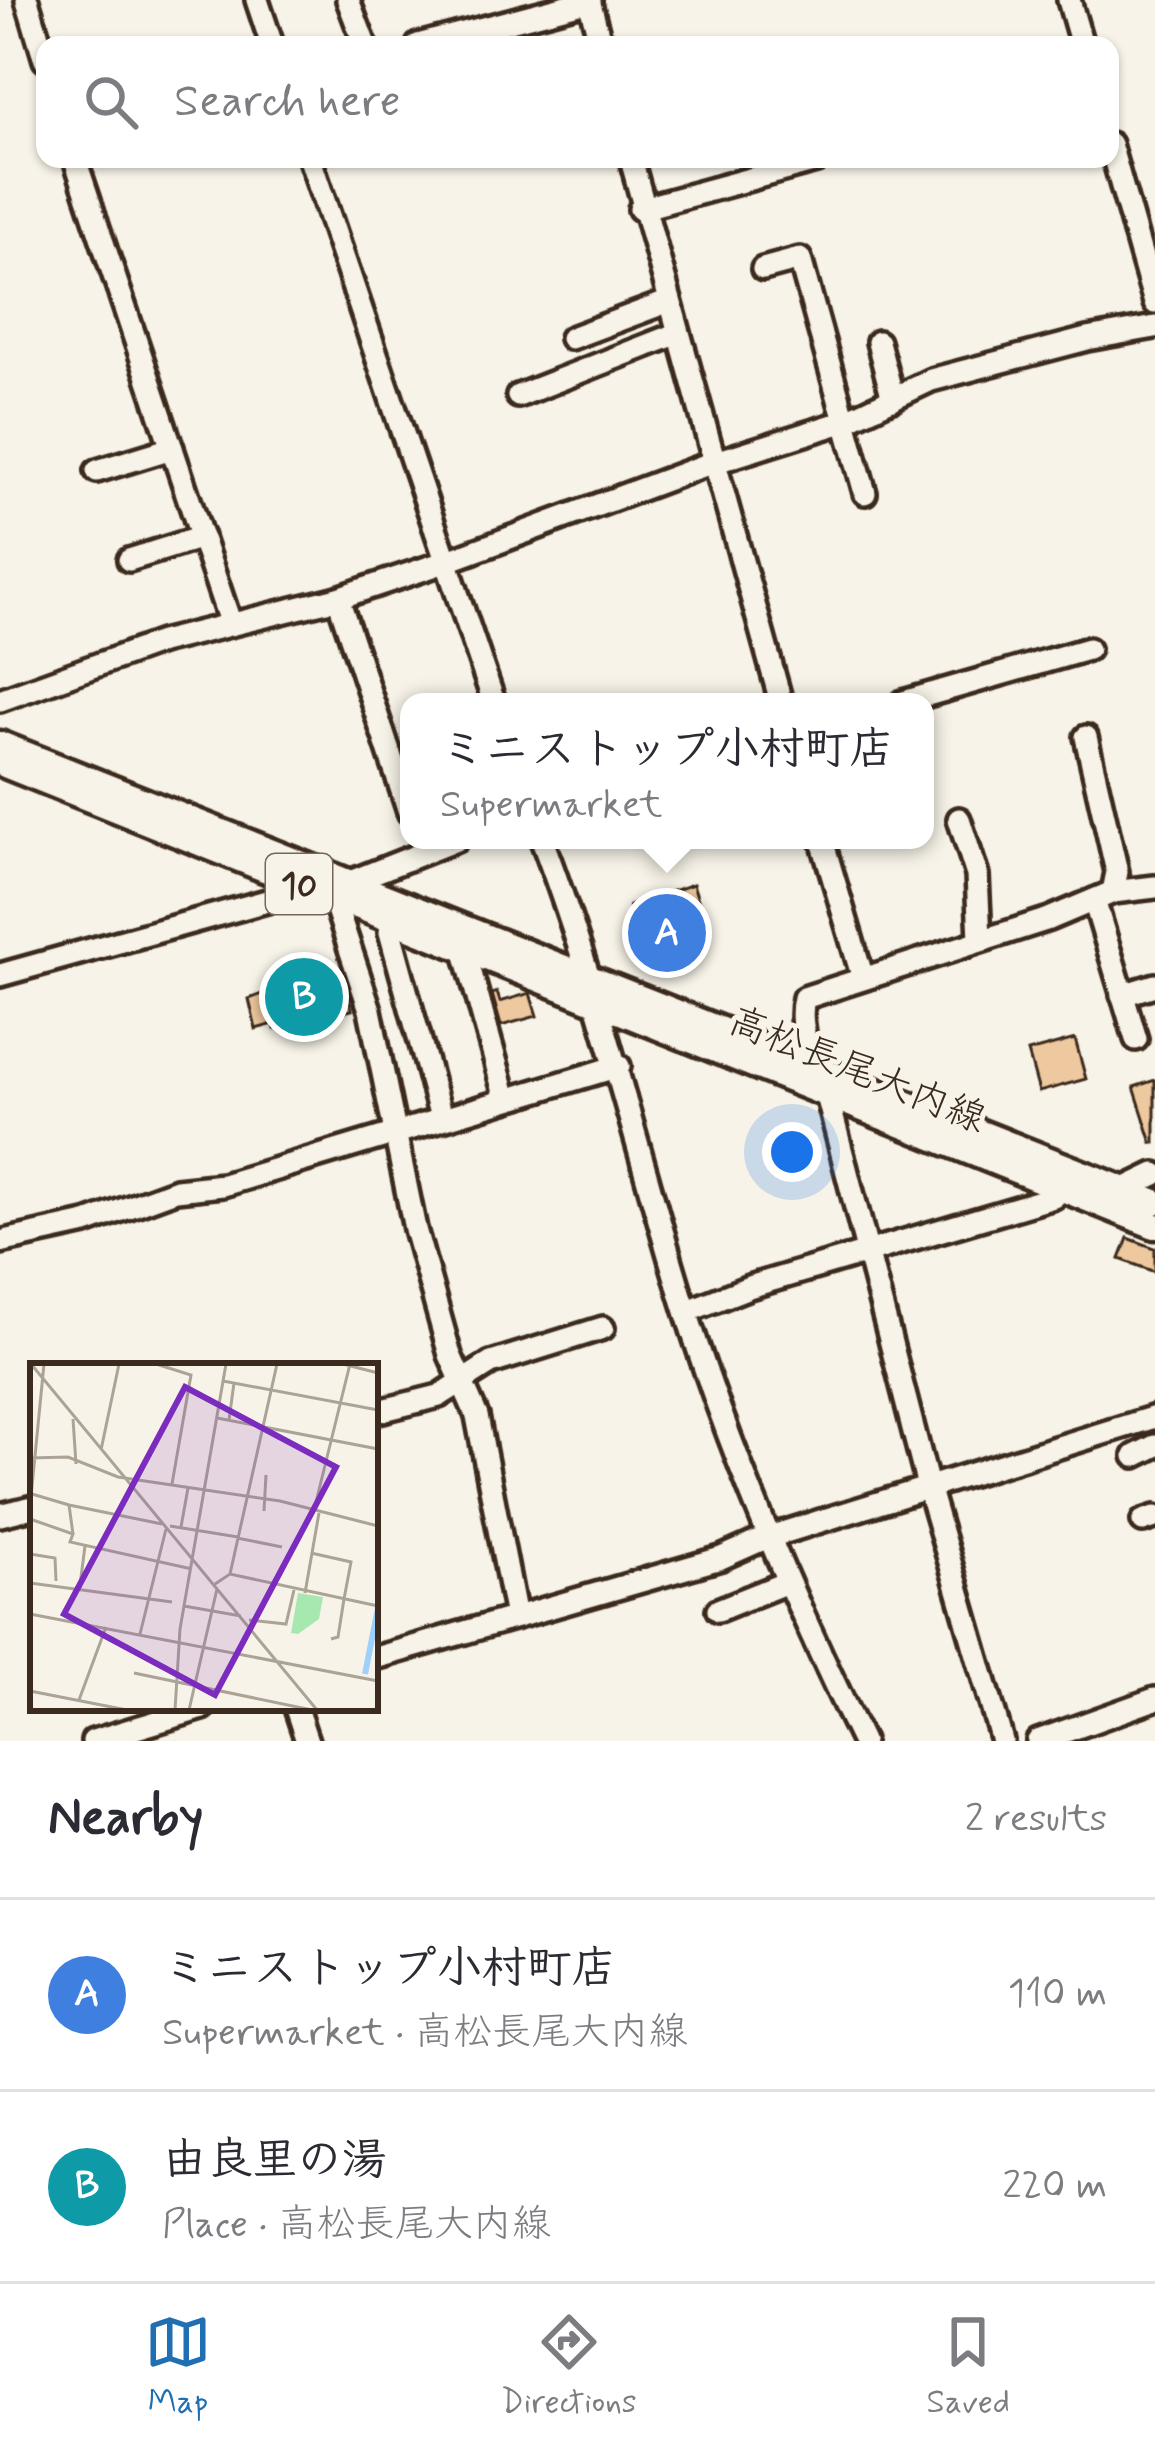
<!DOCTYPE html>
<html lang="en">
<head>
<meta charset="utf-8">
<style>
  :root { --surface:#fff; --page:#f2f2f3; --text:#2b2b33; --muted:#7c7c81; --line:#e1e1e2; --accent:#1f6fb2 }
  body { margin:0; font-family:Mynerve,"Klee One",sans-serif; background:var(--page); color:var(--text) }
  .you { position:absolute; left:792px; top:1152px; width:42px; height:42px; margin:-30px; border:9px solid #fff; border-radius:50%; background:#1a73e8; box-shadow:0 0 0 18px #1a73e833 }
  .badge { display:grid; place-items:center; width:78px; height:78px; border-radius:50%; background:var(--accent); color:#fff; font-size:39px; font-weight:700 }
  .pin { position:absolute; translate:-50% -50%; border:6px solid #fff; box-shadow:0 3px 12px #0006 }
  .popup { position:absolute; left:400px; top:693px; width:534px; height:156px; box-sizing:border-box; display:grid; place-content:center; border-radius:24px; background:var(--surface); filter:drop-shadow(0 3px 9px #0005); font-size:39px; white-space:nowrap; color:var(--muted) }
  .popup b { font-size:45px; color:var(--text) }
  .popup::after { content:''; position:absolute; left:50%; top:100%; margin-left:-24px; border:24px solid transparent; border-top-color:var(--surface) }
  .list { margin:0; padding:0; list-style:none }
  h2 { display:flex; justify-content:space-between; align-items:center; height:156px; margin:0; padding:0 48px; font-size:51px }
  h2 small { font-size:39px; font-weight:400; color:var(--muted) }
  .list li { display:grid; grid-template-columns:78px 1fr auto; gap:36px; align-items:center; box-sizing:border-box; height:192px; padding:0 48px; border-top:3px solid var(--line) }
  .list b { display:block; font-size:45px; white-space:nowrap }
  .list p { margin:0; font-size:39px; white-space:nowrap; color:var(--muted) }
  .list em { font-size:39px; font-style:normal; color:var(--muted) }
  .icon { flex:none; width:66px; height:66px; fill:none; stroke:currentColor; stroke-width:2; stroke-linecap:round; stroke-linejoin:round }
  .map { position:relative; flex:none; width:1155px; height:1741px; overflow:hidden }
  .search { position:absolute; background:var(--surface); box-shadow:0 3px 9px #0004; left:36px; right:36px; top:36px; height:132px; display:flex; align-items:center; gap:30px; box-sizing:border-box; padding:0 42px; border-radius:24px; color:var(--muted); font-size:45px }
  .sheet { height:540px; background:var(--surface) }
  nav { display:flex; justify-content:space-around; align-items:center; box-sizing:border-box; height:168px; border-top:3px solid var(--line); background:var(--surface); font-size:33px; color:var(--muted) }
  nav a { display:grid; justify-items:center; gap:6px }
  nav .on { color:var(--accent) }
  .map>svg:first-child { display:block }
</style>
</head>
<body>
<div class="map">
<svg width="1155" height="1741" viewBox="0 0 1155 1741">
  <rect width="100%" height="100%" fill="#f7f3e8"/>
  <filter id="ink" filterUnits="userSpaceOnUse"><feTurbulence type="fractalNoise" baseFrequency=".00833" numOctaves="2"/><feDisplacementMap in="SourceGraphic" scale="24" xChannelSelector="R" yChannelSelector="G"/><feConvolveMatrix kernelMatrix="1 2 1 2 8 2 1 2 1" color-interpolation-filters="sRGB"/></filter>
  <g filter="url(#ink)">
    <g fill="#eec89e" stroke="#3b2a1e" stroke-width="3">
      <polygon points="693,884 700,906 634,925 629,906"/>
      <polygon points="326,967 327,973 343,975 352,1010 275,1029 274,1024 256,1029 249,999 291,983 289,977"/>
      <polygon points="497,992 500,1002 530,993 537,1016 501,1026 492,994"/>
      <polygon points="1075,1039 1086,1079 1039,1092 1028,1052"/>
      <polygon points="1155,1080 1155,1143 1152,1143 1134,1087"/>
      <polygon points="1128,1238 1155,1248 1155,1272 1120,1259"/>
    </g>
    <g fill="none" stroke-linecap="round" stroke-linejoin="round">
      <defs>
        <g id="minor">
          <polyline points="27,0 45,60"/>
          <polyline points="257,0 272,45"/>
          <polyline points="348,0 365,45"/>
          <polyline points="589,0 601,45"/>
          <polyline points="1069,0 1082,45"/>
          <polyline points="418,45 590,0"/>
          <polyline points="1110,144 1155,303"/>
          <polyline points="75,159 230,622"/>
          <polyline points="310,159 494,702"/>
          <polyline points="631,159 781,702"/>
          <polyline points="640,209 816,161"/>
          <polyline points="763,269 800,259 865,493"/>
          <polyline points="571,338 667,302"/>
          <polyline points="878,342 893,399"/>
          <polyline points="518,396 676,334"/>
          <polyline points="97,471 172,448"/>
          <polyline points="129,560 202,537"/>
          <polyline points="338,598 409,812"/>
          <polyline points="0,700 161,642 338,598 445,562 703,466 843,422 931,380 1087,339 1155,327"/>
          <polyline points="903,702 1088,649"/>
          <polyline points="1086,737 1117,872 1113,892"/>
          <polyline points="959,819 977,875 980,939"/>
          <path d="M542 840C592 972 626 1106 665 1241 714 1415 783 1579 862 1741"/>
          <polyline points="822,840 862,975"/>
          <polyline points="350,882 456,840"/>
          <polyline points="333,897 370,1010 415,1229 450,1355 477,1416 516,1617"/>
          <polyline points="1094,900 1136,1039"/>
          <polyline points="390,932 441,1117"/>
          <polyline points="464,948 506,1099"/>
          <polyline points="0,975 310,889"/>
          <polyline points="1122,995 1155,985"/>
          <path d="M803 1078C813 1045 797 1028 804 998L1049 919 1113 892 1155 887"/>
          <polyline points="827,1095 929,1490 1002,1741"/>
          <polyline points="1124,1189 1155,1174"/>
          <polyline points="0,1242 86,1223 176,1190 223,1185 619,1066"/>
          <polyline points="688,1311 749,1287 1054,1197 1060,1188"/>
          <polyline points="375,1412 439,1396 491,1363 603,1328"/>
          <polyline points="1135,1456 1155,1446"/>
          <polyline points="0,1515 33,1507"/>
          <polyline points="1143,1521 1155,1517"/>
          <polyline points="718,1610 785,1583"/>
          <polyline points="375,1658 721,1558 766,1538 1155,1417"/>
          <polyline points="296,1708 307,1741"/>
          <polyline points="93,1741 203,1708"/>
          <polyline points="1038,1741 1155,1699"/>
        </g>
        <g id="major">
          <polyline points="0,744 1155,1202"/>
          <polyline points="0,763 1155,1226"/>
        </g>
      </defs>
      <use href="#minor" stroke="#3b2a1e" stroke-width="30"/>
      <use href="#major" stroke="#3b2a1e" stroke-width="33"/>
      <use href="#minor" stroke="#f7f3e8" stroke-width="21"/>
      <use href="#major" stroke="#f7f3e8" stroke-width="24"/>
    </g>
  </g>
  <g text-anchor="middle" stroke-width="10" stroke-linejoin="round" paint-order="stroke">
    <rect fill="#f7f3e8" stroke="#73665b" stroke-width="3" x="266" y="854" width="66" height="60" rx="9"/>
    <g font-size="36" font-weight="bold" fill="#3b2a1e">
      <text x="299" y="897">10</text>
    </g>
    <g font-size="39" fill="#3b2a1e" stroke="#f7f3e8">
      <text transform="translate(858 1068) rotate(22)" y="14">高松長尾大内線</text>
    </g>
  </g>
  <g transform="translate(30 1363)">
    <rect width="348" height="348" fill="#f7f3e8"/>
    <path d="M268 230 293 234 289 256 268 271 261 270Z" fill="#a7e8b1"/>
    <path fill="none" stroke="#9dd1fb" stroke-width="6" d="M335 311 348 245"/>
    <path fill="none" stroke="#aca397" stroke-width="3" d="M1 1 287 347M126 1 161 12 142 121M313 1 348 10M193 18 348 47M187 55 348 86M43 56 46 101M199 57 204 20M71 87 89 1M0 95 38 94 88 114 250 138 348 163M2 131 39 142 43 171M39 142 132 161M0 144 14 1M284 147 320 1M234 148 236 112M0 156 43 171 40 179 162 206M140 163 208 174M151 164 158 125M207 175 252 184M281 190 321 199 314 236M0 191 25 195 26 218M200 211 247 1M0 220 142 239M185 221 200 211 348 243M50 222 55 183M275 230 289 150M154 243 211 253M0 251 348 318M219 257 256 261 264 227M110 271 136 166M301 276 308 274 314 236M104 310 282 347M0 328 97 347M49 337 76 264M145 347 150 266 196 1M159 347 187 226"/>
    <path fill="#7b2cbf" fill-opacity="0.15" stroke="#7b2cbf" stroke-width="6" d="M155 24 306 104 185 332 34 251Z"/>
    <rect width="348" height="348" fill="none" stroke="#3b2a1e" stroke-width="6"/>
  </g>
</svg>
<div class="you"></div>
<div class="pin badge" style="left:667px;top:933px;background:#3f7fe0">A</div>
<div class="popup"><b>ミニストップ小村町店</b>Supermarket</div>
<div class="pin badge" style="left:304px;top:997px;background:#0f9aa8">B</div>
<div class="search"><svg class="icon" aria-label="search" viewBox="0 0 24 24"><circle cx="10" cy="10" r="6"/><path d="M15 15l6 6"/></svg>Search here</div>
</div>
<section class="sheet">
<h2>Nearby<small>2 results</small></h2>
<ul class="list">
<li><span class="badge" style="background:#3f7fe0">A</span><div><b>ミニストップ小村町店</b><p>Supermarket · 高松長尾大内線</p></div><em>110 m</em></li>
<li><span class="badge" style="background:#0f9aa8">B</span><div><b>由良里の湯</b><p>Place · 高松長尾大内線</p></div><em>220 m</em></li>
</ul>
</section>
<nav>
<a class="on"><svg class="icon" aria-label="map" viewBox="0 0 24 24"><path d="M3 6l6-2 6 2 6-2v14l-6 2-6-2-6 2zM9 4v14M15 6v14"/></svg>Map</a>
<a><svg class="icon" aria-label="directions" viewBox="0 0 24 24"><path d="M12 3l9 9-9 9-9-9zM9 14v-3h6M13 9l2 2-2 2"/></svg>Directions</a>
<a><svg class="icon" aria-label="saved" viewBox="0 0 24 24"><path d="M7 4h10v16l-5-4-5 4z"/></svg>Saved</a>
</nav>
</body>
</html>
